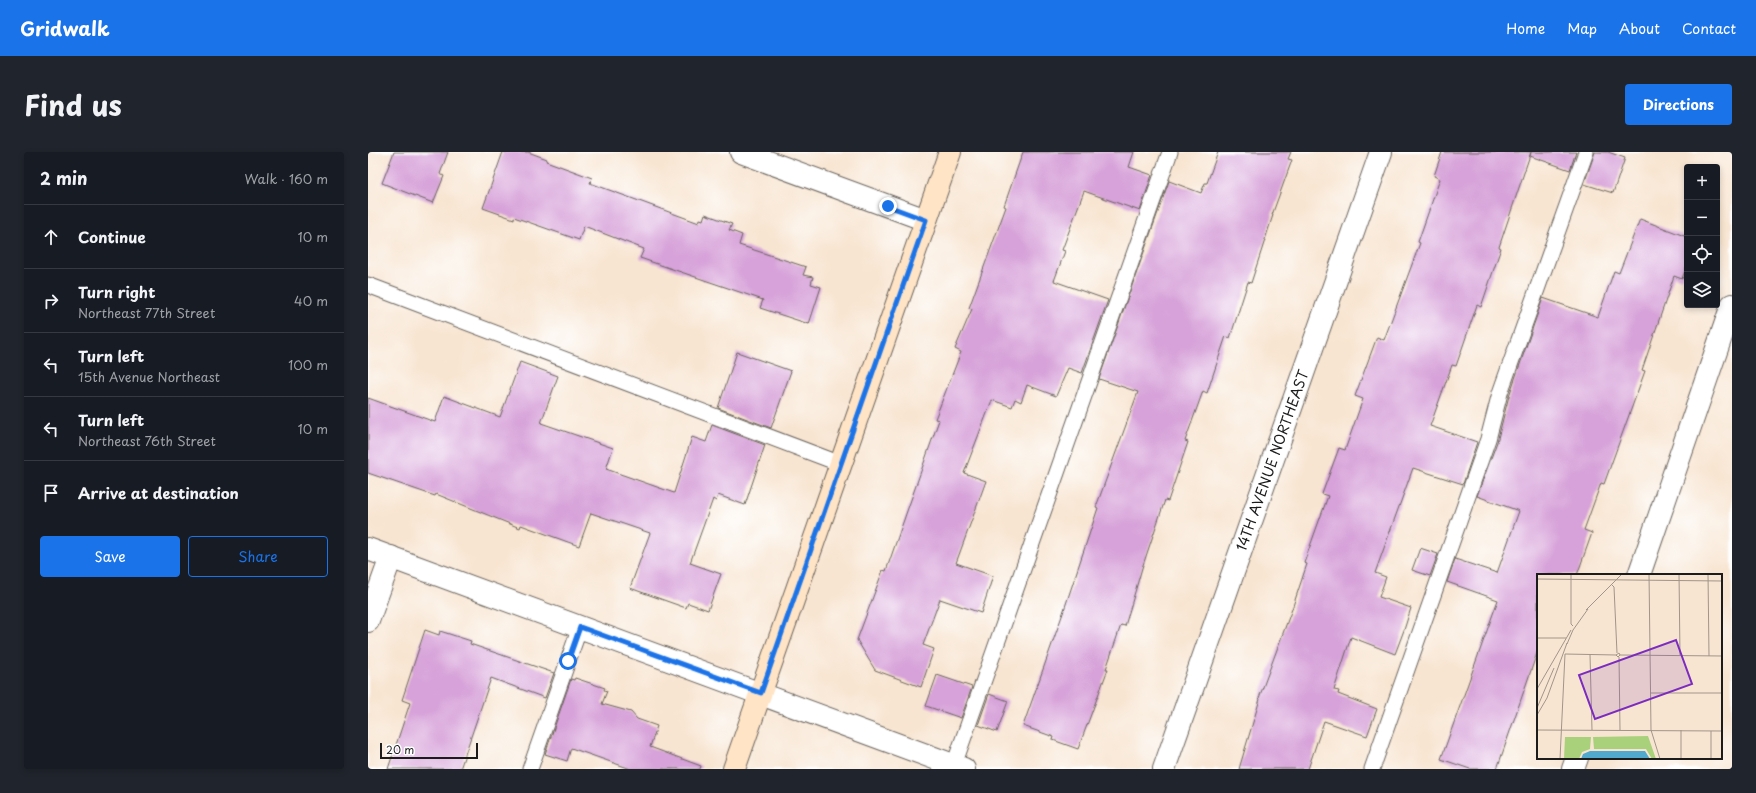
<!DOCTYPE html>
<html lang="en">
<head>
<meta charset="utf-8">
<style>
  :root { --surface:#171b24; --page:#20242c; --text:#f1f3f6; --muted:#9ea1a6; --line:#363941; --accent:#1a73e8 }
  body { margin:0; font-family:"Playpen Sans",sans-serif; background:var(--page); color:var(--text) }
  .controls { position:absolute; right:12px; top:12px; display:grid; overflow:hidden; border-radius:4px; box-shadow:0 2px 6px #0003 }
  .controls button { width:36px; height:36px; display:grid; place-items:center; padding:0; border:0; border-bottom:1px solid var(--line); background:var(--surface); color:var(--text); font:20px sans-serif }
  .scale { position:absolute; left:12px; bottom:10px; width:98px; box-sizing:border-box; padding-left:4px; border:2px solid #1c1c1c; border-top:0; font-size:11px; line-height:14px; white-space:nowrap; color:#1c1c1c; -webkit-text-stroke:3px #fff; paint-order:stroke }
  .stop { position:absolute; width:12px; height:12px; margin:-9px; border:3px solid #1a73e8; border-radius:50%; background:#fff }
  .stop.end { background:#1a73e8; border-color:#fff; box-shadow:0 1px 4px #0008 }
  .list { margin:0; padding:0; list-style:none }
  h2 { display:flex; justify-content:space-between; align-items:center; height:52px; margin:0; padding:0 16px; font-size:17px }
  h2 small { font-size:13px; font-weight:400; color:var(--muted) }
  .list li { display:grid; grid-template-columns:26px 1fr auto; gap:12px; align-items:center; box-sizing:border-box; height:64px; padding:0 16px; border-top:1px solid var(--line) }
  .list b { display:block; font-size:15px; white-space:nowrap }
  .list p { margin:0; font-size:13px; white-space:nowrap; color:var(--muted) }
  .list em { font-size:13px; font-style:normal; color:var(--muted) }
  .actions { display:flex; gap:8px; padding:12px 16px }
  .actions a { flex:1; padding:9px 0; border:1px solid var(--accent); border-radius:4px; text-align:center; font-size:14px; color:var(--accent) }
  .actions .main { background:var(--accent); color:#fff }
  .icon { flex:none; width:22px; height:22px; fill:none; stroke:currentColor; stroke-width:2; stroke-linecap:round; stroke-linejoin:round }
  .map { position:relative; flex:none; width:1364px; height:617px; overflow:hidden; border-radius:4px }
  header { display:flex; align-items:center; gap:24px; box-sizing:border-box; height:56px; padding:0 20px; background:var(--accent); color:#fff }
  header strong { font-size:19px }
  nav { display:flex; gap:22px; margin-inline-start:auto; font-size:14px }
  .intro { display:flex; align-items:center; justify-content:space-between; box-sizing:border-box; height:96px; padding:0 24px }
  h1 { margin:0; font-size:28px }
  .button { padding:10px 18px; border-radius:4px; background:var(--accent); color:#fff; font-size:14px; font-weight:700 }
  main { display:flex; gap:24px; padding:0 24px }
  aside { flex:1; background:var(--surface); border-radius:4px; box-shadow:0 2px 6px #0003 }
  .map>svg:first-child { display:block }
</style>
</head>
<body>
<header>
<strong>Gridwalk</strong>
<nav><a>Home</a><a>Map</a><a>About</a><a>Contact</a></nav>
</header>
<div class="intro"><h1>Find us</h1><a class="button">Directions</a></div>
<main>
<aside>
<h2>2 min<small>Walk · 160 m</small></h2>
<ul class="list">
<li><svg class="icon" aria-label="ahead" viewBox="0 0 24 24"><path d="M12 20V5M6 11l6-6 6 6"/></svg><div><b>Continue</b></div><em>10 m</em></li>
<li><svg class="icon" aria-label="right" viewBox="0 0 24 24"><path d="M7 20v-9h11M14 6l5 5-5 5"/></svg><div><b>Turn right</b><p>Northeast 77th Street</p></div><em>40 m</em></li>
<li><svg class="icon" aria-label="left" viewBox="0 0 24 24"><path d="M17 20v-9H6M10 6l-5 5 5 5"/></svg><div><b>Turn left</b><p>15th Avenue Northeast</p></div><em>100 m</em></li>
<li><svg class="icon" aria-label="left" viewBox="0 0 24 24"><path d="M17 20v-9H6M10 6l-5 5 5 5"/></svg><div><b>Turn left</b><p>Northeast 76th Street</p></div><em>10 m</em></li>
<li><svg class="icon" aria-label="arrive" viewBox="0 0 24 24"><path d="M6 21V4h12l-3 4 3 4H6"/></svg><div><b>Arrive at destination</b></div></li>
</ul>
<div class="actions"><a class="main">Save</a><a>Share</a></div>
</aside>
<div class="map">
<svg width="1364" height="617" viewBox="0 0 1364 617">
  <rect width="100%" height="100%" fill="#fff"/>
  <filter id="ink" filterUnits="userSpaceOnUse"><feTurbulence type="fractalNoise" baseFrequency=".025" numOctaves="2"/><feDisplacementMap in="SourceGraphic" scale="8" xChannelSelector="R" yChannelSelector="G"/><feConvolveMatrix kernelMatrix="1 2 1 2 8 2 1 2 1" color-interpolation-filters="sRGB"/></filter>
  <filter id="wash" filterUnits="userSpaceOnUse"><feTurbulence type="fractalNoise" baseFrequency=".012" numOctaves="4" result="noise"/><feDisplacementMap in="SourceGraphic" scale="16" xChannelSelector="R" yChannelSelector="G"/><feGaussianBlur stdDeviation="0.9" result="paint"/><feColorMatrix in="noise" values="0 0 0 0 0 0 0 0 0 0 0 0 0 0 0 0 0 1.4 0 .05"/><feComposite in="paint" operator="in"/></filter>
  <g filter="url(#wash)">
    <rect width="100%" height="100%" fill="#f8e5d1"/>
    <g id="blocks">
      <g fill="#d7a2d9">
        <polygon points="26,0 80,0 72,22 76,24 65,51 14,31"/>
        <polygon points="135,0 160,0 179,7 178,9 224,26 222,31 331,71 332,67 335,68 337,62 364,72 361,78 374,83 371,93 438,115 435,123 445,125 443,132 453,135 441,172 392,156 395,148 272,106 276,97 216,74 211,88 146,65 146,67 115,56"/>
        <polygon points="655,0 766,0 761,15 784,23 772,59 716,39 694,98 697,99 686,129 740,148 714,221 700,216 688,244 659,233 653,250 647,247 644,255 624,248 596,321 618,329 588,411 625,424 613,461 572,447 555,493 566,497 553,535 507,518 489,488 515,418 518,419 571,268 567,267 593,200 587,197 604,157 601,156 638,55 636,54"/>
        <polygon points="850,0 923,0 920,7 924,8 904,63 905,63 883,131 880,130 862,186 858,184 839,241 835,239 817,289 820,290 800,349 797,348 774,416 757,474 753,473 738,517 740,517 710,597 685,588 686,585 655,574 695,461 730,356 728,355 770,240 731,227 801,29 833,41 837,31 839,31"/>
        <polygon points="1074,0 1163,0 1131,95 1133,96 1113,155 1109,153 1088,214 1084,213 1062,274 1109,290 1095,332 1045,316 1007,421 1018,425 1011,445 1043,456 1036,478 1027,502 983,485 966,538 971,539 970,542 1009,557 999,584 956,569 940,617 871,617 892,547 891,546 924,457 939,412 936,411 960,344 954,342 971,296 977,298 995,247 987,244 1009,185 1016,188 1052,91 1050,90 1072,27 1066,24"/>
        <polygon points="1163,0 1208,0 1202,18 1162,4"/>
        <polygon points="1227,0 1240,0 1257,6 1245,41 1216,32"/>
        <polygon points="1272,67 1319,85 1319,113 1314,127 1306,124 1274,218 1277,219 1236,332 1233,331 1216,378 1224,381 1209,423 1170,423 1170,498 1129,617 1102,617 1073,607 1130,448 1079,430 1087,407 1129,421 1151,359 1109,344 1129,290 1141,244 1175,146 1230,165 1246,119 1251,121"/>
        <polygon points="369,200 423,219 403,276 350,256"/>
        <polygon points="152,210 190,224 173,271 245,296 238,317 306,341 324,285 338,290 344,273 397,293 377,353 350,343 348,349 345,347 322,411 353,422 340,458 320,451 318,456 262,436 282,381 223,361 211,394 153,373 152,376 68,342 67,344 0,321 0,246 67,270 76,244 132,265"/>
        <polygon points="1052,396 1070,402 1062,424 1044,418"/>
        <polygon points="57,478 71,483 72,479 103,489 102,492 186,521 177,546 123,526 92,617 20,617 42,551 34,548"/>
        <polygon points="569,523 604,535 593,566 558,554"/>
        <polygon points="207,526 237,536 236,538 239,539 234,552 263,560 269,567 289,574 282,595 333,614 332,617 263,617 203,596 199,609 177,602 203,527 206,528"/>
        <polygon points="621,542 640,549 629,580 610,573"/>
      </g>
    </g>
  </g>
  <g filter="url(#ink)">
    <use href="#blocks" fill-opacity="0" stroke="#69625b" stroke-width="1"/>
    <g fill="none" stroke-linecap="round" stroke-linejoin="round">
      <defs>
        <g id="service">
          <polyline points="0,133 473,312"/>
          <polyline points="586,613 802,0"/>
          <polyline points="162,617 212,475"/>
          <polyline points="1004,617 1120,287 1132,241 1218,0"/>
        </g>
        <g id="minor">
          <polyline points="373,0 558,68"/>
          <polyline points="0,397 596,617"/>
          <polyline points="1271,423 1364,153"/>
          <polyline points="0,469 23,405"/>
          <path id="s1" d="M796 617 1013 0"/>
          <polyline points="1205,617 1209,606"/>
        </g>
        <polyline id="secondary" points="366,617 582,0"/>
      </defs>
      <use href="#service" stroke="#69625b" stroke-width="17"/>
      <use href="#minor" stroke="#69625b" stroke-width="24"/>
      <use href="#secondary" stroke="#69625b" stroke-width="24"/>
      <use href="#service" stroke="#fff" stroke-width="15"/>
      <use href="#minor" stroke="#fff" stroke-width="22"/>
      <use href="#secondary" stroke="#ffe4c6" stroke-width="22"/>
    </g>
  </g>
  <g fill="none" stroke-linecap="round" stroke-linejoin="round" filter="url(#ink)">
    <polyline stroke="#1a73e8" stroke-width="5" points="200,509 212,475 393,541 558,68 520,54"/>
  </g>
  <g text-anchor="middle" stroke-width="3" stroke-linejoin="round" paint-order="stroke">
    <g font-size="14" fill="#1c1c1c" stroke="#fff">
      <text dy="5" stroke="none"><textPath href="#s1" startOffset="327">14TH AVENUE NORTHEAST</textPath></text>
    </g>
  </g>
  <g transform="translate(1169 422)">
    <rect width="185" height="185" fill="#f8e5d1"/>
    <path d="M111 162 119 185H115L109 175H57L56 163ZM28 163H54L53 175 45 178 42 185H27Z" fill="#a9d17c"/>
    <path d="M53 177H108L113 185H44L46 180Z" fill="#51aace"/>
    <path fill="none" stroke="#a09589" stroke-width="1" d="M34 0V50L36 52M112 0 114 156 123 185M142 0 143 81M171 0 172 82M0 5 185 7M75 11 77 13 80 79M49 36 85 0M0 64H29M30 70 36 56 51 35M28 80 79 81M53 81 55 156M83 81 82 79 79 81 81 83 83 81 185 82M82 83 83 156M0 115 34 56M113 119H185M0 134 17 94M0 141 10 124 30 69M0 156 185 157M144 156V185M174 157V185M23 185 28 80"/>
    <path fill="#7b2cbf" fill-opacity="0.15" stroke="#7b2cbf" stroke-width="2" d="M139 66 155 110 58 145 42 101Z"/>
    <rect width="185" height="185" fill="none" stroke="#1c1c1c" stroke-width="2"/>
  </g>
</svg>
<div class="controls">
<button>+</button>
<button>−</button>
<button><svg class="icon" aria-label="locate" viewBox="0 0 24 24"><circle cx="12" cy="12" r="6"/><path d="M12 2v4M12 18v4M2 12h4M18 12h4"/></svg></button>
<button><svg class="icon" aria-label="layers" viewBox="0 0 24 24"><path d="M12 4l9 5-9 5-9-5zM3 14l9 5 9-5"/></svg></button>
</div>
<div class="scale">20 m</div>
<div class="stop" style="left:200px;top:509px"></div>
<div class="stop end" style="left:520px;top:54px"></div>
</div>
</main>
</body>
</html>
